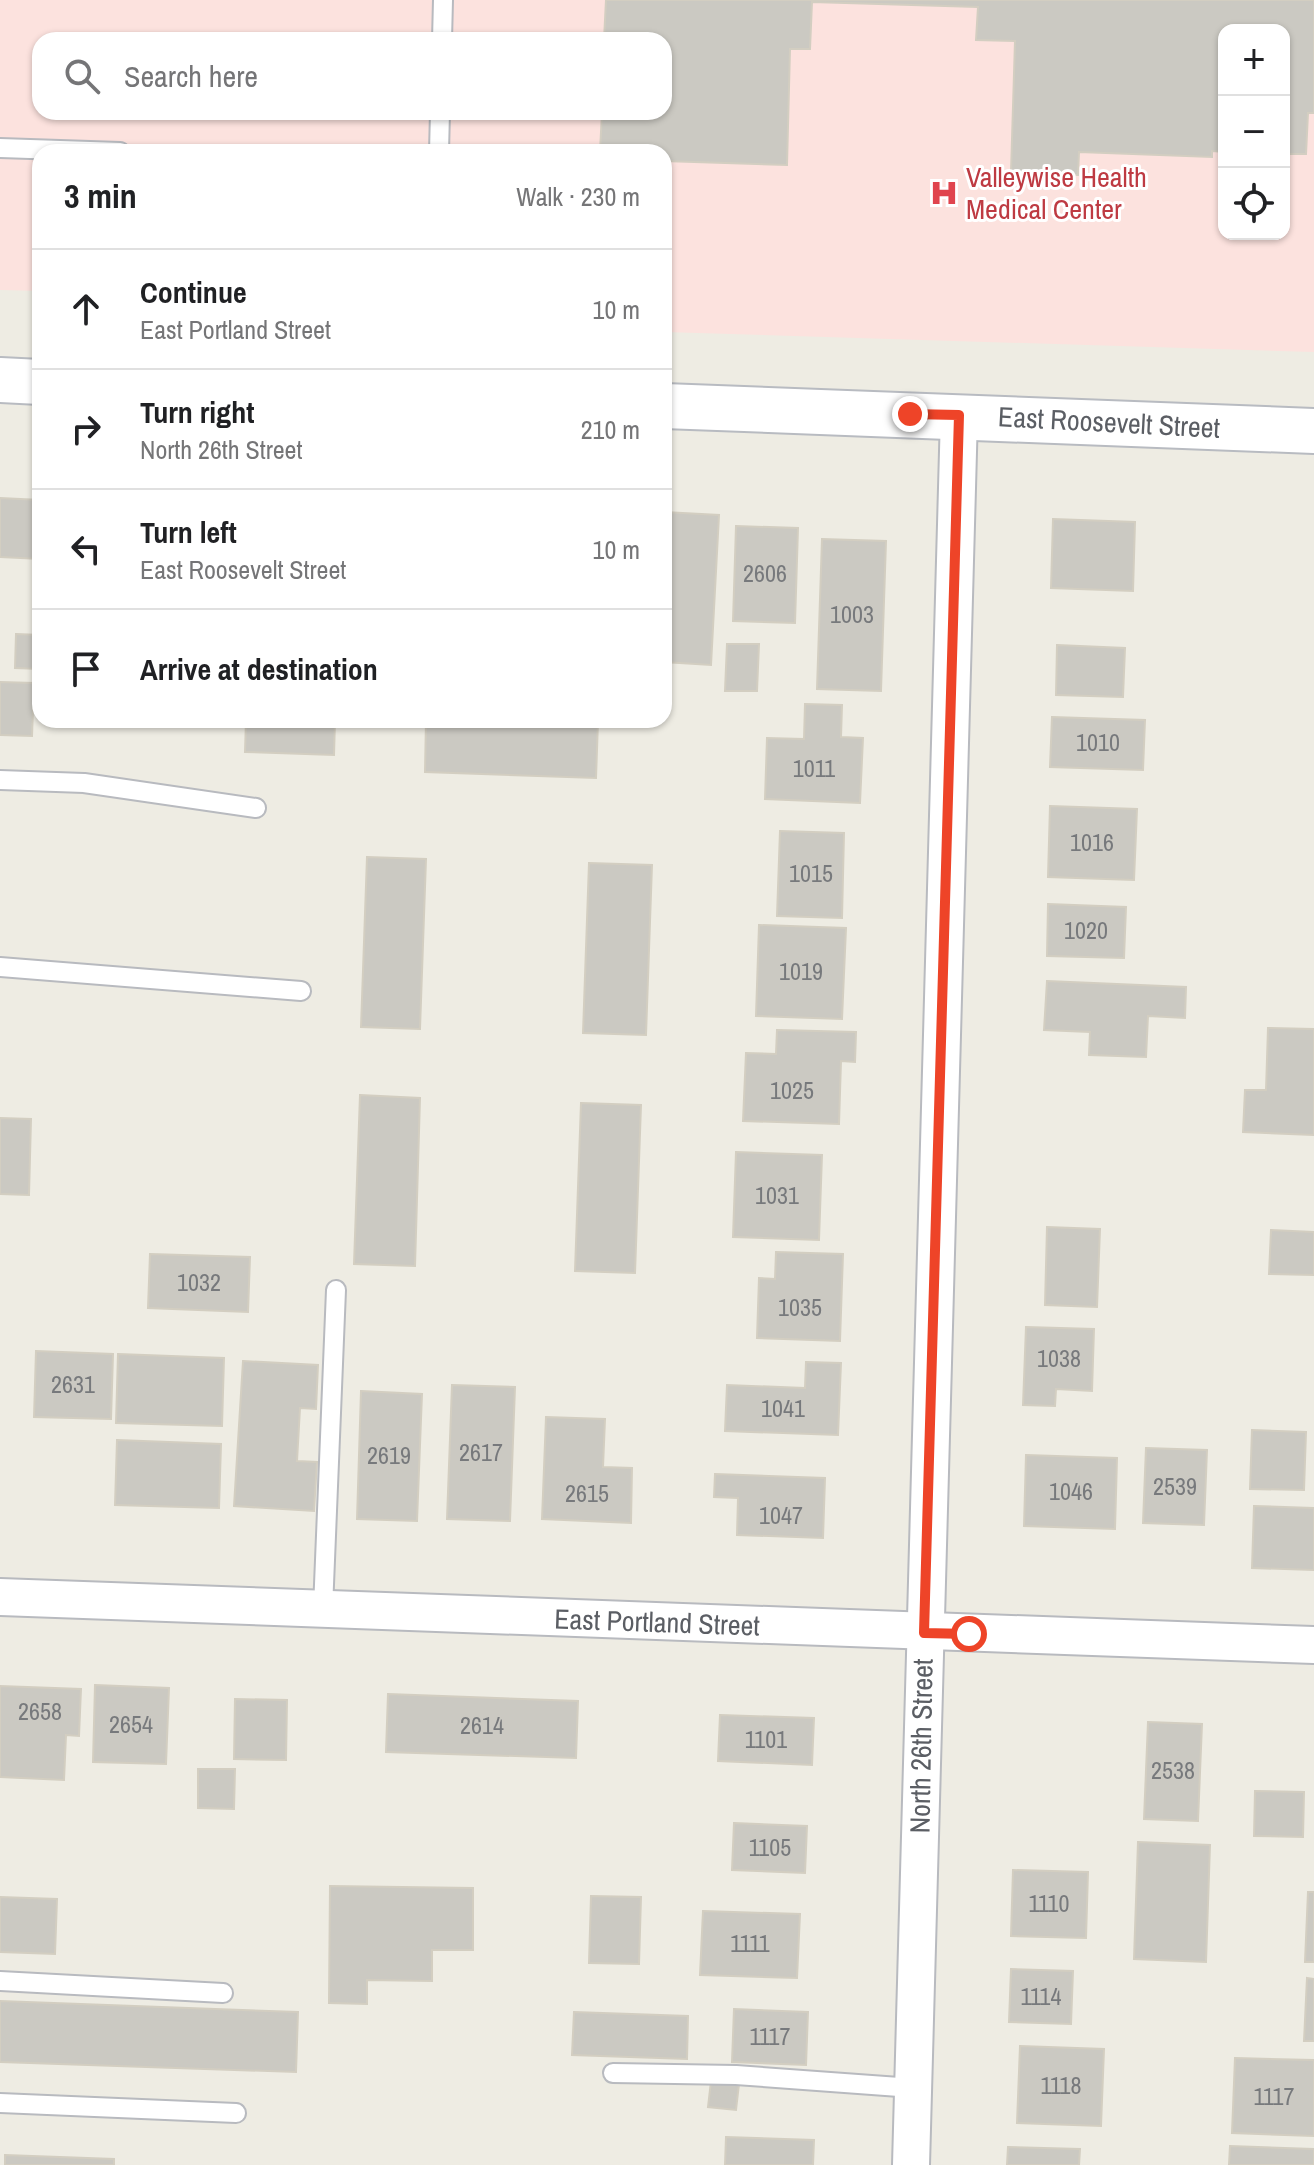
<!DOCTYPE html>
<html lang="en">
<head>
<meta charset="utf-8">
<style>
  :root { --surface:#fff; --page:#f6f6f6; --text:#202124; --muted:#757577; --line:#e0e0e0 }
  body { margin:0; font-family:"Archivo Narrow",sans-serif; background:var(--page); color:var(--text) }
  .controls { position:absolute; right:24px; top:24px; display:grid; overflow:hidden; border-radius:16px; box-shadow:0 2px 6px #0004 }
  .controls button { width:72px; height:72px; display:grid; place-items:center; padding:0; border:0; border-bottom:2px solid var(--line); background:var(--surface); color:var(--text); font:40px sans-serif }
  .stop { position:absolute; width:24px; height:24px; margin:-18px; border:6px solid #ee4428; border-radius:50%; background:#fff }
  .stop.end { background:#ee4428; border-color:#fff; box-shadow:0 2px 8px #0008 }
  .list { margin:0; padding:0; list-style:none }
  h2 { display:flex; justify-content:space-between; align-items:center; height:104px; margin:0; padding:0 32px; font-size:34px }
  h2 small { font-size:26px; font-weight:400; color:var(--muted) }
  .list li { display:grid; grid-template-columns:52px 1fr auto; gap:24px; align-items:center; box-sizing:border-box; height:120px; padding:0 32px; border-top:2px solid var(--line) }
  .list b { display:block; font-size:30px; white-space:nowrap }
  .list p { margin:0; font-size:26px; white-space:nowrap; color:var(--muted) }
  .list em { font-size:26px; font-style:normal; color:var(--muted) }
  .icon { flex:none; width:44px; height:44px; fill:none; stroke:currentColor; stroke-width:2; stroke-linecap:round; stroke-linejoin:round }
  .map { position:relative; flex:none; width:1314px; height:2165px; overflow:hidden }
  .search { position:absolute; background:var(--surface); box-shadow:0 2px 6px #0004; left:32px; top:32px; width:640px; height:88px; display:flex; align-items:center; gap:20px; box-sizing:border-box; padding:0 28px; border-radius:24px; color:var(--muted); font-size:30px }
  .panel { position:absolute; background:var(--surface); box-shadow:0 2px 6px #0004; left:32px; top:144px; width:640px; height:584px; border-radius:24px }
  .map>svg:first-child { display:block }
</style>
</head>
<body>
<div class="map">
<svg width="1314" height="2165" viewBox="0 0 1314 2165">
  <rect width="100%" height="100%" fill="#eeece3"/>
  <path fill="#fce2de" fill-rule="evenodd" d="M0 0H1314V352L664 332V152H40V291L0 290ZM1224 30H1284V234H1224ZM40 40H664V112H40Z"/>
  <g fill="#cbc9c2" stroke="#d3cec1" stroke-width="2">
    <polygon points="606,0 1314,0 1314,113 1308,113 1306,154 1284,154 1284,30 1224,30 1224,152 1212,151 1212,157 1079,152 1078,175 1011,172 1015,41 976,40 978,7 812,2 810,49 790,49 787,165 664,161 664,152 600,152 602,112 664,112 664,40 604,40"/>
    <polygon points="0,498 40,500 40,559 0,557"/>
    <polygon points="664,512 719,515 711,665 664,662"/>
    <polygon points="1053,519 1135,522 1133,591 1051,588"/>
    <polygon points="736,526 798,528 795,623 733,621"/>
    <polygon points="822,539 886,541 881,691 817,689"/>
    <polygon points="16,634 40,635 40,669 15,668"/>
    <polygon points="727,644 759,644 757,691 725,691"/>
    <polygon points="1057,645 1125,648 1123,697 1056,695"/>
    <polygon points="0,682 34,683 32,736 0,735"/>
    <polygon points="805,704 842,705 841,737 863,738 860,803 765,799 767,738 804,739"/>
    <polygon points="1052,717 1145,720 1143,770 1050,767"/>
    <polygon points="246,720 335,720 334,755 245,752"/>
    <polygon points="426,720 598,721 596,778 425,772"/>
    <polygon points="1050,806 1137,809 1134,880 1048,877"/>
    <polygon points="780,831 844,833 842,918 777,916"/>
    <polygon points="367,857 426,859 420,1029 361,1027"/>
    <polygon points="589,863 652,865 646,1035 583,1033"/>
    <polygon points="1048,904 1126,907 1124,958 1047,956"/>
    <polygon points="759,925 846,928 842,1019 756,1016"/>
    <polygon points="1047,981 1186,987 1185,1018 1148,1016 1146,1057 1089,1055 1090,1032 1044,1030"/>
    <polygon points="1268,1028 1314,1029 1314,1135 1243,1132 1245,1090 1266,1090"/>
    <polygon points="777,1030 856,1032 855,1062 841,1061 839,1124 743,1121 746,1053 776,1054"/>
    <polygon points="360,1095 420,1098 415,1266 354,1264"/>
    <polygon points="581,1103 641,1105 635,1273 575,1271"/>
    <polygon points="0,1118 31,1119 29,1195 0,1194"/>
    <polygon points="736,1152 822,1155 819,1240 733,1237"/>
    <polygon points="1047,1227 1100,1229 1097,1307 1045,1305"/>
    <polygon points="1271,1230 1314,1232 1314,1275 1269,1274"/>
    <polygon points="776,1252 843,1254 840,1341 757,1338 759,1278 775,1279"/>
    <polygon points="150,1254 250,1257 248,1312 148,1308"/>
    <polygon points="1026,1327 1094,1329 1092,1391 1056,1389 1055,1406 1023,1405"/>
    <polygon points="36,1351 113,1354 111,1419 34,1417"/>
    <polygon points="118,1354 224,1358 222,1426 116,1423"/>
    <polygon points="243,1361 318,1365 316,1409 300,1408 297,1461 317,1462 314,1511 234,1506"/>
    <polygon points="806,1362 841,1363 838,1435 725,1431 727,1385 805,1388"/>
    <polygon points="452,1385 515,1387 510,1521 447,1519"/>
    <polygon points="361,1391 422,1394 417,1521 357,1519"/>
    <polygon points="546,1417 605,1419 603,1467 632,1468 631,1523 542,1519"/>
    <polygon points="1252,1430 1306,1432 1304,1490 1250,1489"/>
    <polygon points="117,1440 221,1444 219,1508 115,1505"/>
    <polygon points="1146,1448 1207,1450 1204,1525 1143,1523"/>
    <polygon points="1026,1455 1117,1458 1115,1529 1024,1526"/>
    <polygon points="715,1474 825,1478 823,1538 737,1535 738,1498 714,1497"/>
    <polygon points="1254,1506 1314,1508 1314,1570 1252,1568"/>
    <polygon points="95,1685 169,1688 166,1764 93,1762"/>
    <polygon points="0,1686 81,1689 79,1736 66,1735 64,1780 0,1777"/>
    <polygon points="388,1694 578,1701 576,1758 386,1752"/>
    <polygon points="235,1699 287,1700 286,1760 234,1759"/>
    <polygon points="720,1715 814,1718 812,1765 718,1761"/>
    <polygon points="1148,1722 1202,1724 1198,1821 1144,1819"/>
    <polygon points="198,1769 235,1769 234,1809 198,1808"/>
    <polygon points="1255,1791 1304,1792 1303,1837 1254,1836"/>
    <polygon points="734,1823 807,1826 805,1873 732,1870"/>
    <polygon points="1138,1842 1210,1845 1206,1962 1134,1959"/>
    <polygon points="1013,1870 1088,1872 1086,1938 1011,1936"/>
    <polygon points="330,1886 473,1888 473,1950 432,1950 432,1981 367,1980 367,2004 329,2003"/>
    <polygon points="1308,1892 1314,1892 1314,1962 1305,1962"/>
    <polygon points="591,1896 641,1897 639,1964 589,1963"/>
    <polygon points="0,1897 57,1899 55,1954 0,1952"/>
    <polygon points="703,1911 800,1914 797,1978 700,1975"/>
    <polygon points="1011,1969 1073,1971 1071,2024 1009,2022"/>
    <polygon points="1307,1978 1314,1979 1314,2041 1304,2041"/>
    <polygon points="0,2001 298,2012 296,2072 0,2062"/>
    <polygon points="734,2009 808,2012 806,2065 732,2062"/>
    <polygon points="574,2012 688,2016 687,2059 572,2055"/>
    <polygon points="1020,2046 1104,2049 1101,2126 1017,2123"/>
    <polygon points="1235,2058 1314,2060 1314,2136 1232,2133"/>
    <polygon points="711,2081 739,2084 736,2110 708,2107"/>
    <polygon points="726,2137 814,2140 813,2165 725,2165"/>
    <polygon points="1230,2146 1314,2149 1314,2165 1229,2165"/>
    <polygon points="1008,2147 1080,2149 1079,2165 1007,2165"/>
    <polygon points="5,2155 114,2159 114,2165 5,2165"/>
  </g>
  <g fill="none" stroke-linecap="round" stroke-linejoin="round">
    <defs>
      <g id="lane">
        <polyline points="442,40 443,0"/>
        <polyline points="0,148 120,152"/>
        <polyline points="439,152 440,112"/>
        <polyline points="0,780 84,783 256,808"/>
        <polyline points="0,967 301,991"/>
        <polyline points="323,1609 336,1290"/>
        <polyline points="0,1981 223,1993"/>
        <polyline points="613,2073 736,2075 913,2088"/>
        <polyline points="0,2103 236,2113"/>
      </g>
      <g id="street">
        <polyline points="0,1597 1314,1645"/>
        <polyline points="911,2165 959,415"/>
      </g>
      <g id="secondary">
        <polyline points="0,380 40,382"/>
        <polyline points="664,406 1314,431"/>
      </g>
    </defs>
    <use href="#lane" stroke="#b8babf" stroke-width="22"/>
    <use href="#street" stroke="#b8babf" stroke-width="40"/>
    <use href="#secondary" stroke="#b8bbc1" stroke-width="48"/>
    <use href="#lane" stroke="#fff" stroke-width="18"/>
    <use href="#street" stroke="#fff" stroke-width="36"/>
    <use href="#secondary" stroke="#fff" stroke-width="44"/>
  </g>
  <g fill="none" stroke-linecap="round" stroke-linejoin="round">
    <polyline stroke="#ee4428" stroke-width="10" points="910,414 959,415 924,1633 969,1634"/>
  </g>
  <defs>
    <symbol id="hospital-bare" viewBox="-9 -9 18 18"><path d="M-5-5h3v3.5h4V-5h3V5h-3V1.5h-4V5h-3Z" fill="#e0444e" stroke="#fff" stroke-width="2.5" paint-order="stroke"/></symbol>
  </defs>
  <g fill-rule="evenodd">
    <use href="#hospital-bare" x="924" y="173" width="40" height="40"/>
  </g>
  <g text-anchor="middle" stroke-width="6" stroke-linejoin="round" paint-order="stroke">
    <g font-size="24" fill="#77797c">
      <text x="765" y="582">2606</text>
      <text x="852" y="623">1003</text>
      <text x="1098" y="751">1010</text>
      <text x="814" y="777">1011</text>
      <text x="1092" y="851">1016</text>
      <text x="811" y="882">1015</text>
      <text x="1086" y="939">1020</text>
      <text x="801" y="980">1019</text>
      <text x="792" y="1099">1025</text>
      <text x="777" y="1204">1031</text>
      <text x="199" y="1291">1032</text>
      <text x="800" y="1316">1035</text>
      <text x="1059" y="1367">1038</text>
      <text x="73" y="1393">2631</text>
      <text x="783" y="1417">1041</text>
      <text x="481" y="1461">2617</text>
      <text x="389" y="1464">2619</text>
      <text x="1175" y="1495">2539</text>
      <text x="1071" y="1500">1046</text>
      <text x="587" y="1502">2615</text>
      <text x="781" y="1524">1047</text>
      <text x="40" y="1720">2658</text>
      <text x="131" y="1733">2654</text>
      <text x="482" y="1734">2614</text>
      <text x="766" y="1748">1101</text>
      <text x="1173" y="1779">2538</text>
      <text x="770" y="1856">1105</text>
      <text x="1049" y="1912">1110</text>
      <text x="750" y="1952">1111</text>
      <text x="1041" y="2005">1114</text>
      <text x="770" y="2045">1117</text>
      <text x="1061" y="2094">1118</text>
      <text x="1274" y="2105">1117</text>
    </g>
    <g font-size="28" fill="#be3a42" stroke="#fff" text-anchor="start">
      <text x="966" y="187">Valleywise Health<tspan x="966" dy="32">Medical Center</tspan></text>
    </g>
    <g font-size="28" fill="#5b5e64" stroke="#fff">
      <text transform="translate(1109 422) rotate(3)" y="10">East Roosevelt Street</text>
      <text transform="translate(657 1622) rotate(2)" y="10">East Portland Street</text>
      <text transform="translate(921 1746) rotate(-89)" y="10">North 26th Street</text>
    </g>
  </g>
</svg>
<div class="controls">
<button>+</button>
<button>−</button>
<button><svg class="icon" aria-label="locate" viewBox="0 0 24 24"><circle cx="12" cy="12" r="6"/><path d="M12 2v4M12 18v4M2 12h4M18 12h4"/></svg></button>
</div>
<div class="stop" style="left:969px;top:1634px"></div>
<div class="stop end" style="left:910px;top:414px"></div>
<div class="search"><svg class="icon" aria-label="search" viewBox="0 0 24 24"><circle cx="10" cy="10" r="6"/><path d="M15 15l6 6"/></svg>Search here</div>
<section class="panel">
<h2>3 min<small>Walk · 230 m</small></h2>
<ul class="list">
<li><svg class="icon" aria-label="ahead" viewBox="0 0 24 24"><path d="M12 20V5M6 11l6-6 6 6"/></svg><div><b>Continue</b><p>East Portland Street</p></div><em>10 m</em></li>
<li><svg class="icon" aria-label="right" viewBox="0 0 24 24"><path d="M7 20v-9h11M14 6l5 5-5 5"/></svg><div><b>Turn right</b><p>North 26th Street</p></div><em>210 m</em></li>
<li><svg class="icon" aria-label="left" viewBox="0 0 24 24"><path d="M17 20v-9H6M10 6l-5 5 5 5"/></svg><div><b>Turn left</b><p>East Roosevelt Street</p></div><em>10 m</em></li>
<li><svg class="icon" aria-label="arrive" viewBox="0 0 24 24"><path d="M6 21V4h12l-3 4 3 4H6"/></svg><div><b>Arrive at destination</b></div></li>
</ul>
</section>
</div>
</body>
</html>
